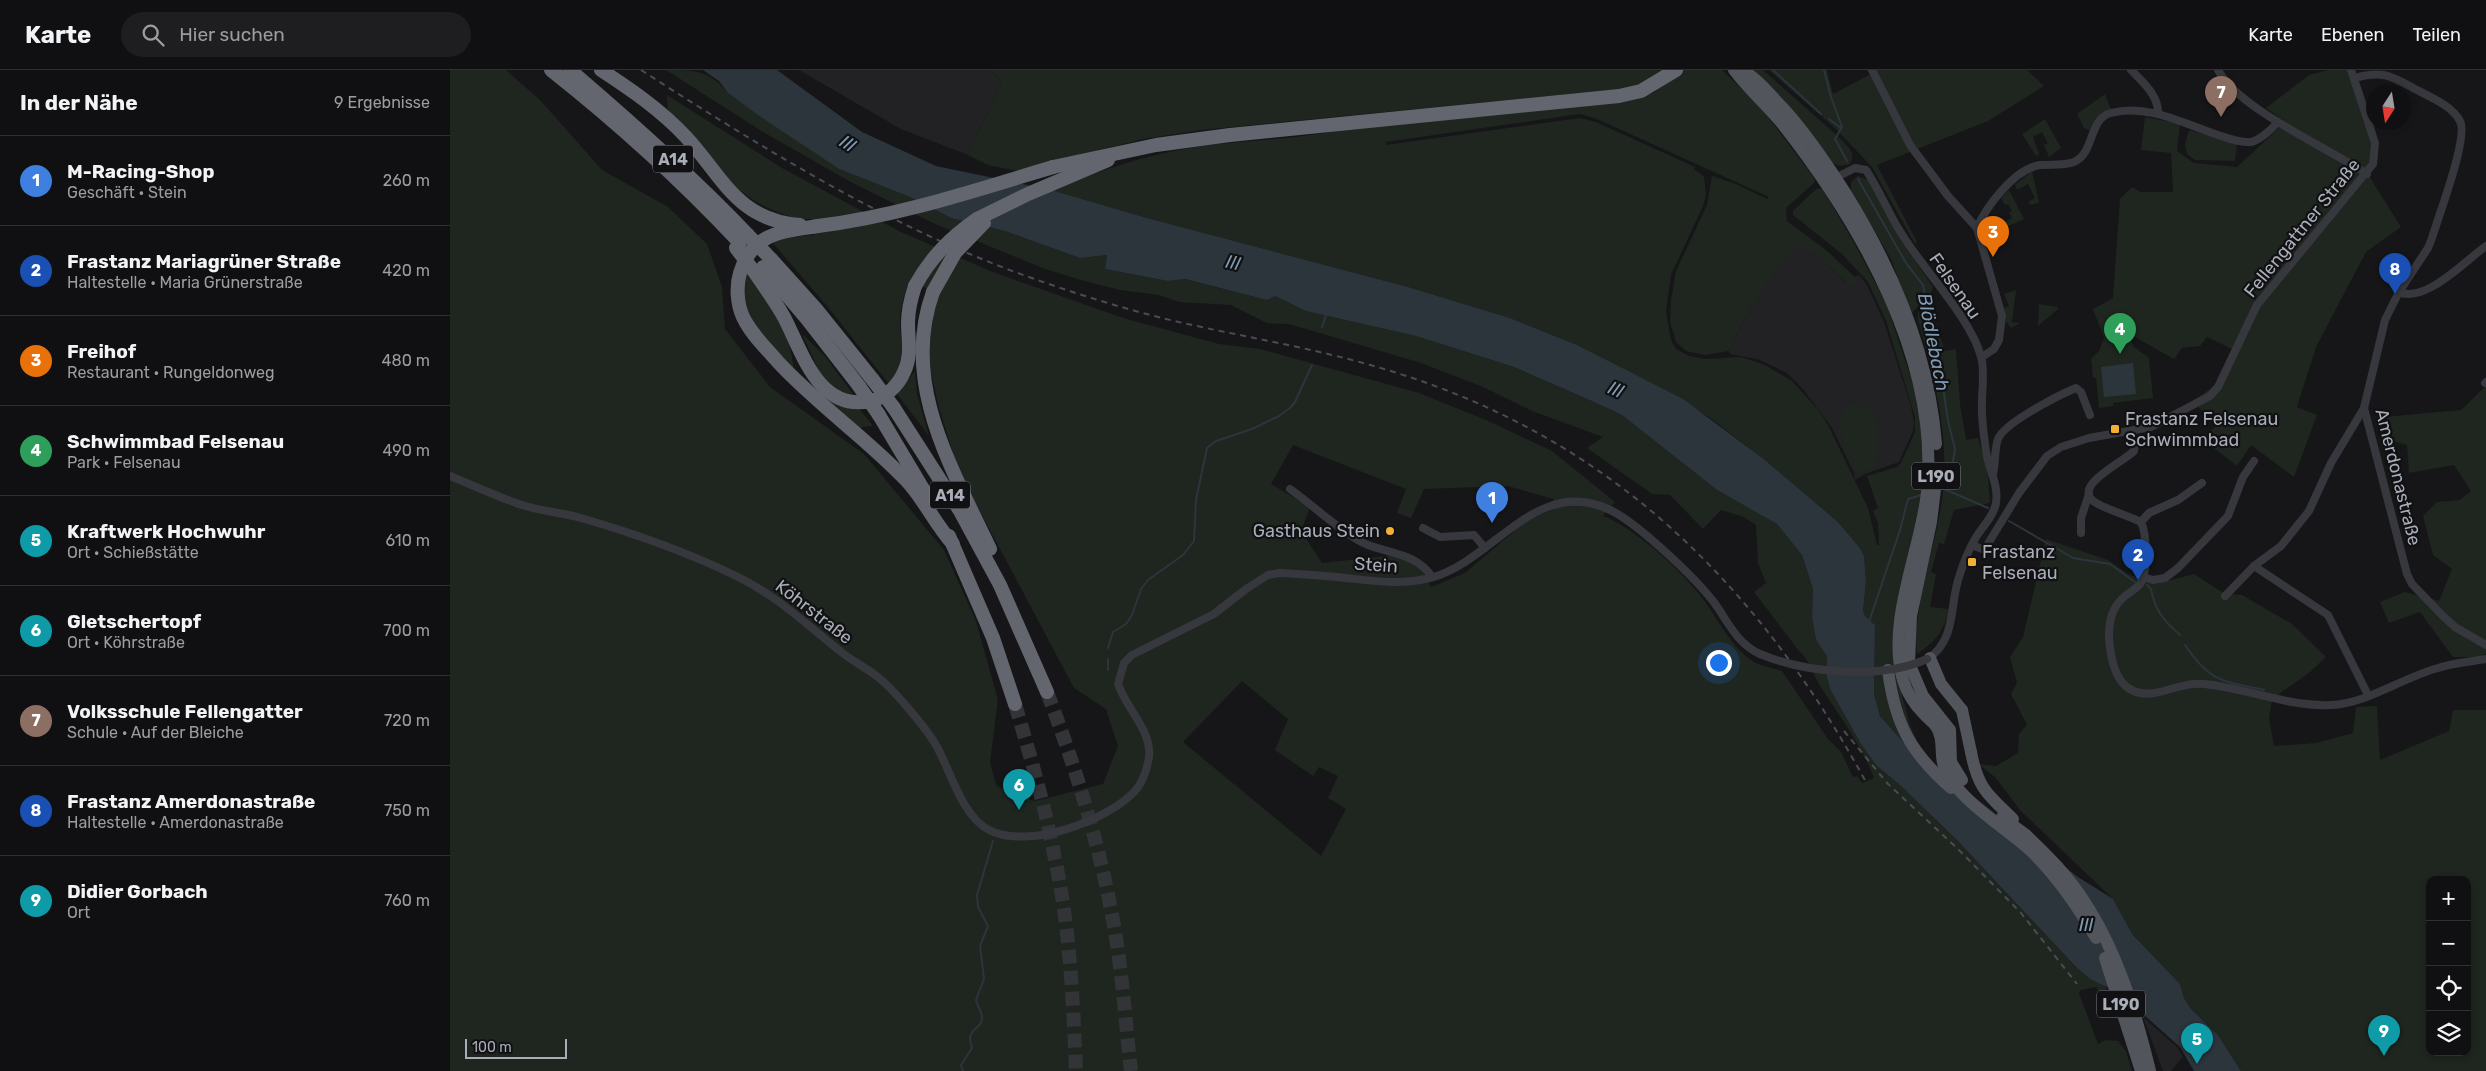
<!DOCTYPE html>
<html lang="de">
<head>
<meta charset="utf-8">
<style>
  :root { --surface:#101012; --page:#1e1e20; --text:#f1f3f6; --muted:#9c9d9f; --line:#303032; --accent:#ea580c }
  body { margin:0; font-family:Rubik,sans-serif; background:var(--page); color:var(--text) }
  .controls { position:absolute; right:15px; bottom:15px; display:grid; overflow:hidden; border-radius:10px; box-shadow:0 2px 8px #0003 }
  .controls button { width:45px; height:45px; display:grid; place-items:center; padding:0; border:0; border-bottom:1px solid var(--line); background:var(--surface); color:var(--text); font:25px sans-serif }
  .compass { position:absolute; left:1916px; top:15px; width:45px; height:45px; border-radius:50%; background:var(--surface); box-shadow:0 2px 8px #0003; rotate:192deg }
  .scale { position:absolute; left:15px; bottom:12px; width:102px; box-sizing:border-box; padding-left:5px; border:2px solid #a8adb8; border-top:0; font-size:14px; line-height:18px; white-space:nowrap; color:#a8adb8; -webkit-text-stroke:4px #111113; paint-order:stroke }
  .you { position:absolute; left:1268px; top:592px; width:18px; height:18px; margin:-12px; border:4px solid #fff; border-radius:50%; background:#1a73e8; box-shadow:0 0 0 8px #1a73e833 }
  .badge { display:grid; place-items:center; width:32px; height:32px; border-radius:50%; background:var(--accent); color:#fff; font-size:16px; font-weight:700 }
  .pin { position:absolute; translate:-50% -41px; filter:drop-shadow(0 1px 2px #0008) }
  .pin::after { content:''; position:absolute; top:26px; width:18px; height:15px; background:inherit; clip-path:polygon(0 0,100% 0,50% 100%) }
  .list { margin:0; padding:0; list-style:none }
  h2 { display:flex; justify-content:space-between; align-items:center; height:65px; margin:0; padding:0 20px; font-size:21px }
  h2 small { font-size:16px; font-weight:400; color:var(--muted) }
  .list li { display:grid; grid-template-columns:32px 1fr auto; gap:15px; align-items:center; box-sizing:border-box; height:90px; padding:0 20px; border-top:1px solid var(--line) }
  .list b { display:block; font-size:19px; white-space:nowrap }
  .list p { margin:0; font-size:16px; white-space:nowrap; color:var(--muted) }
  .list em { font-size:16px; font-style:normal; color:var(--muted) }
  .icon { flex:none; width:28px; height:28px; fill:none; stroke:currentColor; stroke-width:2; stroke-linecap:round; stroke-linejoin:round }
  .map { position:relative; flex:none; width:2036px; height:1001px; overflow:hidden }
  header { display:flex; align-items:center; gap:30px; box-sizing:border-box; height:70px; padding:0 25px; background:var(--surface); border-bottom:1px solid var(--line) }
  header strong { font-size:24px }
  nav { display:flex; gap:28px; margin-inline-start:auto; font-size:18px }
  .search { width:350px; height:45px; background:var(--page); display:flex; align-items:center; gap:12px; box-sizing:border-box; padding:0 18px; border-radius:28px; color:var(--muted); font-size:19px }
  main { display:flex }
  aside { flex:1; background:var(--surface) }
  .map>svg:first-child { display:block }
</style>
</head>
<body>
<header>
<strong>Karte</strong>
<div class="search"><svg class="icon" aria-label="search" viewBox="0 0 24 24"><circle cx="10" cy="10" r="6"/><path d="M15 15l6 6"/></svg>Hier suchen</div>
<nav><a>Karte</a><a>Ebenen</a><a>Teilen</a></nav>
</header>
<main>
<aside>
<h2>In der Nähe<small>9 Ergebnisse</small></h2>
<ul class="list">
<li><span class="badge" style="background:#3f7fe0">1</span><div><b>M-Racing-Shop</b><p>Geschäft · Stein</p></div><em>260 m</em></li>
<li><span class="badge" style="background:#1a4fb4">2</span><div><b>Frastanz Mariagrüner Straße</b><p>Haltestelle · Maria Grünerstraße</p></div><em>420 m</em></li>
<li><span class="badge" style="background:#e8710a">3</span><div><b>Freihof</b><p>Restaurant · Rungeldonweg</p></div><em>480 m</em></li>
<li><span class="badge" style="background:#2e9e5b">4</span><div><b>Schwimmbad Felsenau</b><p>Park · Felsenau</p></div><em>490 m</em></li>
<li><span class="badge" style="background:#0f9aa8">5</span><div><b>Kraftwerk Hochwuhr</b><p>Ort · Schießstätte</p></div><em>610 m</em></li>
<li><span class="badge" style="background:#0f9aa8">6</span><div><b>Gletschertopf</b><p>Ort · Köhrstraße</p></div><em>700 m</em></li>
<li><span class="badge" style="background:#8d6e63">7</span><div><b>Volksschule Fellengatter</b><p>Schule · Auf der Bleiche</p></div><em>720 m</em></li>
<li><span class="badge" style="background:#1a4fb4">8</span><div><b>Frastanz Amerdonastraße</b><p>Haltestelle · Amerdonastraße</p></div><em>750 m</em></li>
<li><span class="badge" style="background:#0f9aa8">9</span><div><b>Didier Gorbach</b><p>Ort</p></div><em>760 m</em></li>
</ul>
</aside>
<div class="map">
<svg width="2036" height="1001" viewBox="0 0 2036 1001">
  <rect width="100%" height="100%" fill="#161618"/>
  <g fill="#222225">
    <polygon points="349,0 540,0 552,11 518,85 451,59"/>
    <polygon points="1348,172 1378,195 1396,213 1405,215 1405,207 1409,205 1417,215 1434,252 1461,336 1464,352 1463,361 1449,392 1415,404 1405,410 1404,403 1382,358 1353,319 1338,304 1327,298 1307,289 1280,284 1279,281 1299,240"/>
    <polygon points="1693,947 1728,978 1733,987 1721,1001 1713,1001"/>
  </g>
  <g fill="#1e261f" fill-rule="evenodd">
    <path d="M0 0H56L91 31 152 100 218 137 257 174 272 217 275 259 320 317 414 384 494 480 526 551 548 630 540 692 546 715 563 725 585 731 653 714 668 676 656 639 624 618 509 402 489 338 478 290V259L490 223 459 212C455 223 450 238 450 250 450 276 457 293 439 314L377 236 321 171 331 168 364 165 361 149C348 150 339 146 327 142 283 124 273 102 245 67 237 57 227 49 218 40L217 25 332 98 449 161 540 201 673 248 769 274 810 279 969 323 1036 350 1102 381 1165 432 1153 446C1185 458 1232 501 1253 529 1269 550 1282 580 1306 593 1314 597 1324 598 1332 601L1378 669 1391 682 1403 707 1407 706 1412 713 1424 708C1411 674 1388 644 1369 614 1362 602 1359 589 1349 581L1304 522 1316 513 1308 493 1306 455 1294 447 1271 440 1253 459 1220 425 1202 424 1137 378 1153 367 1082 341 1033 317 971 293 839 254 817 253 781 235 729 232 709 225 670 220 631 210 595 199 483 153 399 111 313 62 216 0C245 0 259 0 278 23L389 99 460 127 501 148 555 161 630 188 657 185 655 199 718 211 734 209 817 230 825 226 856 241 966 266 1064 297 1144 332 1172 345 1267 420 1327 454 1352 485 1363 519 1362 547 1366 570 1377 585V608L1381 621 1411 674 1426 695 1451 716 1507 770 1627 898 1640 909 1655 915 1660 925V930H1656L1646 917 1631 920 1629 923 1648 974 1655 970 1668 971 1676 981 1682 1001H0ZM843 375 956 419 947 443 961 448 974 419 1058 416 1103 429 1108 437 1076 451 1015 503 981 517 970 497 946 485 872 493 851 461 860 437 821 414ZM792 611 838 649 825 680 863 706 869 697 888 706 878 728 896 739 871 786 733 672Z"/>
    <polygon points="540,0 1214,0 1189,15 1171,19 751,60 693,69 567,101 538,95 518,85 552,11"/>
    <path d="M1233 0H1272L1309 35 1365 109 1364 113 1336 138 1337 151 1377 181 1405 207V215L1400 216 1378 195 1348 173 1299 240 1279 281 1255 285 1236 281 1226 272 1220 252 1221 230 1226 201 1257 135 1262 106 1286 114 1317 129 1319 127 1147 49 1130 44 936 72V75L1130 48 1146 52 1245 97 1244 99 1254 107 1256 124 1253 136 1221 205 1216 241 1221 270 1226 279 1239 286 1255 289 1291 287 1315 295 1342 311 1370 342 1380 359 1418 438 1427 475H1429L1428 453 1423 441 1428 438 1417 406 1447 397 1451 393 1465 362V347L1436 251 1418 212 1392 184 1343 145V141L1366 119 1370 118 1373 120 1406 176 1436 233 1465 320 1470 346 1474 405 1448 610 1460 655 1466 669 1455 674 1430 646 1424 624 1425 555 1415 546 1413 541 1416 511 1414 486 1410 478 1388 452 1315 390 1259 347 1127 275 1060 248 958 217 697 148 601 120C649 101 694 85 746 77 795 70 845 70 894 59L1173 32 1203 23Z"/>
    <path d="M1302 0H1313L1392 70C1399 78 1406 83 1400 94L1389 96 1383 93 1356 56Z"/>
    <polygon points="1319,0 1377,0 1383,24 1425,2 1425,0 1577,0 1594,16 1538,51 1427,95 1467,172 1465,174 1422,97 1385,58"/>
    <path d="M1879 0H1905C1913 23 1928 57 1928 80 1928 90 1923 98 1919 106L1951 157 1916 182 1866 277 1847 337 1867 345 1844 407 1801 375 1787 396 1752 369 1766 356 1743 331 1768 313 1782 279 1757 267 1750 276 1732 278 1724 289 1678 263 1683 276 1699 288 1703 328 1663 333V336L1649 338 1646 308H1643L1641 289 1649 281 1654 268 1643 239 1663 228 1670 129 1682 117 1691 122H1723L1721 83 1691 80 1695 47 1730 54 1727 81 1744 93 1787 97 1829 58 1833 50 1816 38 1859 5Z"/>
    <polygon points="1655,24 1661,39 1639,60 1634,58 1627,44"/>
    <polygon points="1595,49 1611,78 1599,87 1594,75 1598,73 1592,62 1583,67 1589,84 1586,86 1572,64"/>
    <polygon points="1739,60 1787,74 1785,91 1745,90 1737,84 1735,75"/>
    <polygon points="1582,101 1589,133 1580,135 1578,132 1585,128 1578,114 1567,120 1565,115"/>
    <polygon points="1408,106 1418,110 1450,169 1483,217 1482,221 1461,244 1441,189 1401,120 1401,112"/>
    <polygon points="1559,120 1574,149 1556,157 1553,153 1562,148 1559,142 1562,141 1558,134 1555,135 1551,128"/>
    <polygon points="295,200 316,227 338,266 345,304 304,255 291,225"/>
    <polygon points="1566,220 1562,252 1570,253 1561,258 1556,252 1554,238 1559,236 1554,224"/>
    <path d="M1478 233 1495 281 1506 279 1510 334 1516 370 1528 368 1538 405 1540 433 1504 440 1494 474 1489 473 1481 502 1486 504 1480 537 1499 539C1495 560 1485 572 1467 584 1462 544 1484 479 1491 437 1502 374 1485 310 1468 250V243Z"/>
    <polygon points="1589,234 1607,237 1608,239 1588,256"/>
    <polygon points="352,264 374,285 403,324 387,323 370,303"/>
    <polygon points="465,301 467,324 479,366 447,324"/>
    <polygon points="2036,316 2036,584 2028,587 2003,587 1970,542 1939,553 1930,532 1955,522 1989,531 2002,499 1983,485 1973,446 1987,432 2010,430 2021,421 2004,395 1959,403 1957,375 1930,368 1933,347 2011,340"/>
    <polygon points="378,332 409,338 423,356 406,358"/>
    <path d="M1399 334 1421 339 1425 342 1429 366 1426 397C1420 402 1411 403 1405 400 1394 387 1381 345 1399 334Z"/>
    <path d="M1596 469 1658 490 1678 504 1705 514 1744 504 1775 524 1792 525 1842 554 1876 587 1860 602 1822 629 1819 648 1824 676 1866 673 1903 663 1906 637 1927 636 1930 690 1999 661 2003 640H2036V1001H1791L1768 965 1741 939 1734 928 1730 914 1683 865 1663 829 1570 740 1545 707 1528 694 1546 696 1568 683 1569 664 1577 655 1561 624 1567 613 1560 587 1573 567ZM1980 810H2017V982H1980Z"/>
  </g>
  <g fill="#2c353c">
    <polygon points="253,0 327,0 412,62 486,96 601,120 697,148 958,217 1060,248 1127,275 1233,329 1315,390 1388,452 1410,478 1414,486 1416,511 1413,541 1415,546 1425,555 1424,624 1430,646 1455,674 1628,807 1663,829 1683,865 1730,914 1734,928 1741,939 1768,965 1791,1001 1744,1001 1730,977 1694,945 1659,918 1640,909 1627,898 1507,770 1451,716 1426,695 1411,674 1381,621 1377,608 1377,586 1366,570 1362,547 1363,519 1352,485 1327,454 1267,420 1172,345 1144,332 1064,297 966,266 856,241 825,226 817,230 735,209 718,211 655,199 657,185 630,188 555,161 501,148 460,127 389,99 308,45 278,23 269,11"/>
    <polygon points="1683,293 1686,324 1654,327 1651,297"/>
  </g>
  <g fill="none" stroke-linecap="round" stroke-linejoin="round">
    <g stroke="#2c353c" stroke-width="2">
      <polyline points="1323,0 1371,44"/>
      <polyline points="1374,0 1381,27 1392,57 1385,69 1397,91"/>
      <polyline points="1379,49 1391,58"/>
      <polyline points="1408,109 1456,193 1473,215 1479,250 1489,288 1498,351 1505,379 1499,416 1493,419"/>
      <polyline points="872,257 876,245"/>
      <polyline points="1494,419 1538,438"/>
      <polyline points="1559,451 1623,488 1660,494 1685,512"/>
      <path d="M1697 515 1701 519C1705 541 1714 551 1730 565"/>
      <polyline points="1419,552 1450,460 1458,429 1471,425"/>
      <path d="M1735 575C1760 612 1772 611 1814 620"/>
      <polyline points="658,578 663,562 676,554 682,545 691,519 698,510 733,485 744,471 746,430 757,378 766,371 802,359 829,346 840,338 845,332 862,295"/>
      <polyline points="658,589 658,600"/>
      <path d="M513 1001 511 995 522 978C514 956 533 962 532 946 531 941 527 935 526 930L534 909 530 876 538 856 528 837 527 825 543 771"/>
    </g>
    <g stroke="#333438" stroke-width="14" stroke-dasharray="14 7" stroke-linecap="butt">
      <path d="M597 622C627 701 653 785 666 868 673 912 676 957 681 1001"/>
      <path d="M565 634C580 685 595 736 605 789 620 858 623 930 626 1001"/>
    </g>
    <g stroke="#37383d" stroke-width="8">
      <polyline points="1422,0 1460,75 1498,126 1527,158 1552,246 1549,270 1544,279 1532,287"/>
      <path d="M1681 0C1693 12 1709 26 1708 44"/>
      <path d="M1768 0C1790 40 1877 77 1917 104"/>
      <path d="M1904 8C1934 0 1941 6 1967 20 1982 28 2002 36 2010 51 2019 67 1988 147 1982 168L1978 178 1949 222 1935 250 1914 338 1957 504 1962 514 1993 546 2005 557 2036 575"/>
      <path d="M1383 109 1405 98 1416 100C1430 121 1439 145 1453 166 1474 200 1522 250 1531 287 1535 301 1532 318 1532 332 1531 348 1534 366 1536 381 1538 399 1549 414 1546 433 1544 446 1532 457 1525 469 1518 481 1513 494 1509 507 1499 537 1507 568 1478 589"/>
      <path d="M1527 158C1536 137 1564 99 1590 95 1601 94 1613 96 1624 92 1645 83 1638 49 1661 43 1699 33 1736 55 1771 66 1780 69 1791 73 1801 72 1810 70 1822 59 1828 52"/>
      <path d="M1949 222C1975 234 2016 190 2036 176"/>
      <polyline points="2035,313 2036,312"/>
      <path d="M1682 361 1685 374 1684 381C1674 392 1616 418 1648 434 1661 441 1677 445 1691 452 1697 464 1698 503 1690 514 1686 519 1680 522 1675 526 1662 537 1659 550 1659 566 1661 602 1672 633 1714 621 1728 617 1739 613 1754 614 1797 618 1837 637 1881 635 1916 634 1954 607 1988 598 2003 593 2020 592 2036 589"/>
      <path d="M1543 404C1546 393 1544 380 1548 369 1554 353 1609 325 1626 318L1631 322 1640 345"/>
      <path d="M0 406C22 415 44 425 66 433 87 441 109 442 131 448 183 463 237 482 286 506 326 525 356 554 390 581 402 591 417 598 429 608 444 620 478 660 487 677 501 702 512 746 539 760 578 780 656 751 684 722 693 713 697 699 699 687 702 661 676 638 668 614L674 593 682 585 764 544 796 519 818 505 829 503C848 504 867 505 886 507 918 510 948 516 980 508 1043 492 1085 406 1158 439 1186 451 1244 507 1263 531 1278 551 1286 573 1310 584"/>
      <path d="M840 419C863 435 894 465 918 475 942 484 967 484 982 507"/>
      <polyline points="1691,452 1699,443 1728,430 1752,413"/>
      <polyline points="973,458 990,467 1024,465 1035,478"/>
      <polyline points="1631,463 1631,448 1639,424"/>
      <polyline points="1522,475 1532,479 1536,477 1569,423 1597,386 1611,377 1639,368 1701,357 1760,326 1768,317 1807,235 1923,94 1925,73 1901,0"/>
      <polyline points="1804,496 1878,545 1918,625"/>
      <polyline points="1693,507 1703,510 1715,508 1728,498 1778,446 1793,407 1804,391"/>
      <polyline points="1775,526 1804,496 1831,476 1859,441 1881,393 1914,338"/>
    </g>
    <g stroke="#53555c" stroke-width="12">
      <path d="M1284 0C1299 20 1319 37 1334 56 1412 156 1490 291 1477 422 1471 480 1436 552 1453 610 1457 623 1464 634 1474 644 1478 649 1484 652 1487 658 1497 675 1485 687 1501 710 1521 738 1554 757 1580 780 1607 806 1627 835 1646 868"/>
      <path d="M1291 0C1307 7 1321 26 1333 38 1357 64 1377 94 1396 124 1443 200 1479 283 1486 374"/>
      <polyline points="1485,419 1481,452 1461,546 1459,593 1473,626 1500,660 1501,692 1512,710"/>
      <polyline points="1480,588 1491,614 1512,640"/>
      <path d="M1438 600C1445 654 1460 682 1501 718"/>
      <path d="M1521 682C1528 719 1538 725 1563 749"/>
      <polyline points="1552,747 1576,765"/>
    </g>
    <g stroke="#63666e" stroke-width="14">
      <path d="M101 0C168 53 232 111 290 173"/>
      <path d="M120 0C182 53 242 106 298 165"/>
      <path d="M151 0C180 19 211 40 236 67 273 107 287 150 350 155"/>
      <polyline points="603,97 706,75 780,65 1169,26 1191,21 1226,0"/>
      <polyline points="527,149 578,124 658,90"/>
      <path d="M368 156C331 162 303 162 290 203 286 216 287 234 293 247 301 264 316 278 328 292 368 335 416 368 456 410 474 429 485 454 503 474"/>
      <polyline points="321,189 366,239 423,310"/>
      <polyline points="313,197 357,249 409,316"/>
      <path d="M306 204C316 219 327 234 335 249 353 284 369 342 421 331 435 328 448 316 454 302 462 286 458 270 458 253 458 240 461 228 465 216"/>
      <path d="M483 222C450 313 502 398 540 479"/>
      <polyline points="444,338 510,441 550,515 597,622"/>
      <polyline points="429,345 482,434"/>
      <polyline points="499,466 543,568 565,634"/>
    </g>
    <g stroke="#4a4c52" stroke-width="2" stroke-dasharray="6 5" stroke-linecap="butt">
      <path d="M191 0C311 77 431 152 565 202 620 222 676 240 733 253 800 268 868 279 934 299 1157 365 1306 511 1416 712"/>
      <polyline points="1394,661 1438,714 1508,779 1571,843 1627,914"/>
    </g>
    <path stroke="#37383d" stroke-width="8" d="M1310 584C1356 603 1430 610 1477 589"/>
    <g stroke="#53555c" stroke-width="12">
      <polyline points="1512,640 1521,682"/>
      <path d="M1576 765C1597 785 1618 806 1634 831 1667 881 1686 943 1700 1001"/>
      <polyline points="1655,888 1691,1001"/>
    </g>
    <g stroke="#63666e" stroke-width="14">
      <path d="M368 156C449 146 526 120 603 97"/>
      <polyline points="298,165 321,189"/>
      <polyline points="286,178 306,204"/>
      <path d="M465 216C481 187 500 168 527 149"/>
      <polyline points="483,222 505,183 534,153"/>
      <polyline points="423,310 444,338"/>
      <polyline points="409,316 429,345"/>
    </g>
  </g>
  <g fill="#f2b134" stroke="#111113" stroke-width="2">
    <rect x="1660" y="354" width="10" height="10" rx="2.5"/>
    <circle cx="940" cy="461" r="5"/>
    <rect x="1517" y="487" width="10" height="10" rx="2.5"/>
  </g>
  <g text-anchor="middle" stroke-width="4.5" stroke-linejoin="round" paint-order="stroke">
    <g fill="#111113" stroke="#7b7e86" stroke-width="1">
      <rect x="203" y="75.5" width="40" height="27" rx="4"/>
      <rect x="1462" y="392.5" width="48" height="27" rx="4"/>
      <rect x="480" y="411.5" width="40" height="27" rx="4"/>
      <rect x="1647" y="920.5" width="48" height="27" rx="4"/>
    </g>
    <g font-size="16" font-weight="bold" fill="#a8adb8">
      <text x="223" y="95">A14</text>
      <text x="1486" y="412">L190</text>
      <text x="500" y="431">A14</text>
      <text x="1671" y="940">L190</text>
    </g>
    <g font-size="18" fill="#a8adb8" stroke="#111113">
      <text transform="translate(1852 158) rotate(-51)" y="6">Fellengattner Straße</text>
      <text transform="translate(1505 216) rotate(55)" y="6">Felsenau</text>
      <text transform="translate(1948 407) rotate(76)" y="6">Amerdonastraße</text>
      <text transform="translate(926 495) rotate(4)" y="6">Stein</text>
      <text transform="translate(364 542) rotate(38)" y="6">Köhrstraße</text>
    </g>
    <g font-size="18" fill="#a8adb8" stroke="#111113" text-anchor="start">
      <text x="1675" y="355">Frastanz Felsenau<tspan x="1675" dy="21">Schwimmbad</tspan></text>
      <text x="930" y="467" text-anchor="end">Gasthaus Stein</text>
      <text x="1532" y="488">Frastanz<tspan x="1532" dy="21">Felsenau</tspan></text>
    </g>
    <g font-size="19" font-style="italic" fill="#7f9bb3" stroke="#111113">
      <text transform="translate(398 73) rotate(33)" y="7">Ill</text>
      <text transform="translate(783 192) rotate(13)" y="7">Ill</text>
      <text transform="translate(1484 272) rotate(79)" y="7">Blödlebach</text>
      <text transform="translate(1166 319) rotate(24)" y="7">Ill</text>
      <text x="1636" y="861">Ill</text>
    </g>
  </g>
</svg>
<div class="controls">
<button>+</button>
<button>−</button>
<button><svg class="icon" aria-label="locate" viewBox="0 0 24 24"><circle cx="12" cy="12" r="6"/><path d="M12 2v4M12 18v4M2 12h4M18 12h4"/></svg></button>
<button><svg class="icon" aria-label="layers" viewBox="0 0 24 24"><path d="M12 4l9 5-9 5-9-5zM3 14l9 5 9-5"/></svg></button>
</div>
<svg class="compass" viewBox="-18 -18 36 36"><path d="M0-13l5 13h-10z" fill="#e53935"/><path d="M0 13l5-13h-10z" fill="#9c9d9f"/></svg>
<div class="scale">100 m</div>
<div class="you"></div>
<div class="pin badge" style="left:1042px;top:453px;background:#3f7fe0">1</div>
<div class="pin badge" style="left:1688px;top:510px;background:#1a4fb4">2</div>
<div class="pin badge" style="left:1543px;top:187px;background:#e8710a">3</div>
<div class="pin badge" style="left:1670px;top:284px;background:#2e9e5b">4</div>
<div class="pin badge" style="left:1747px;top:994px;background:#0f9aa8">5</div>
<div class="pin badge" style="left:569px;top:740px;background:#0f9aa8">6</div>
<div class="pin badge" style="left:1771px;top:47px;background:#8d6e63">7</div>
<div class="pin badge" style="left:1945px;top:224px;background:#1a4fb4">8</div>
<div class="pin badge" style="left:1934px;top:986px;background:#0f9aa8">9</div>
</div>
</main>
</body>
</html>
